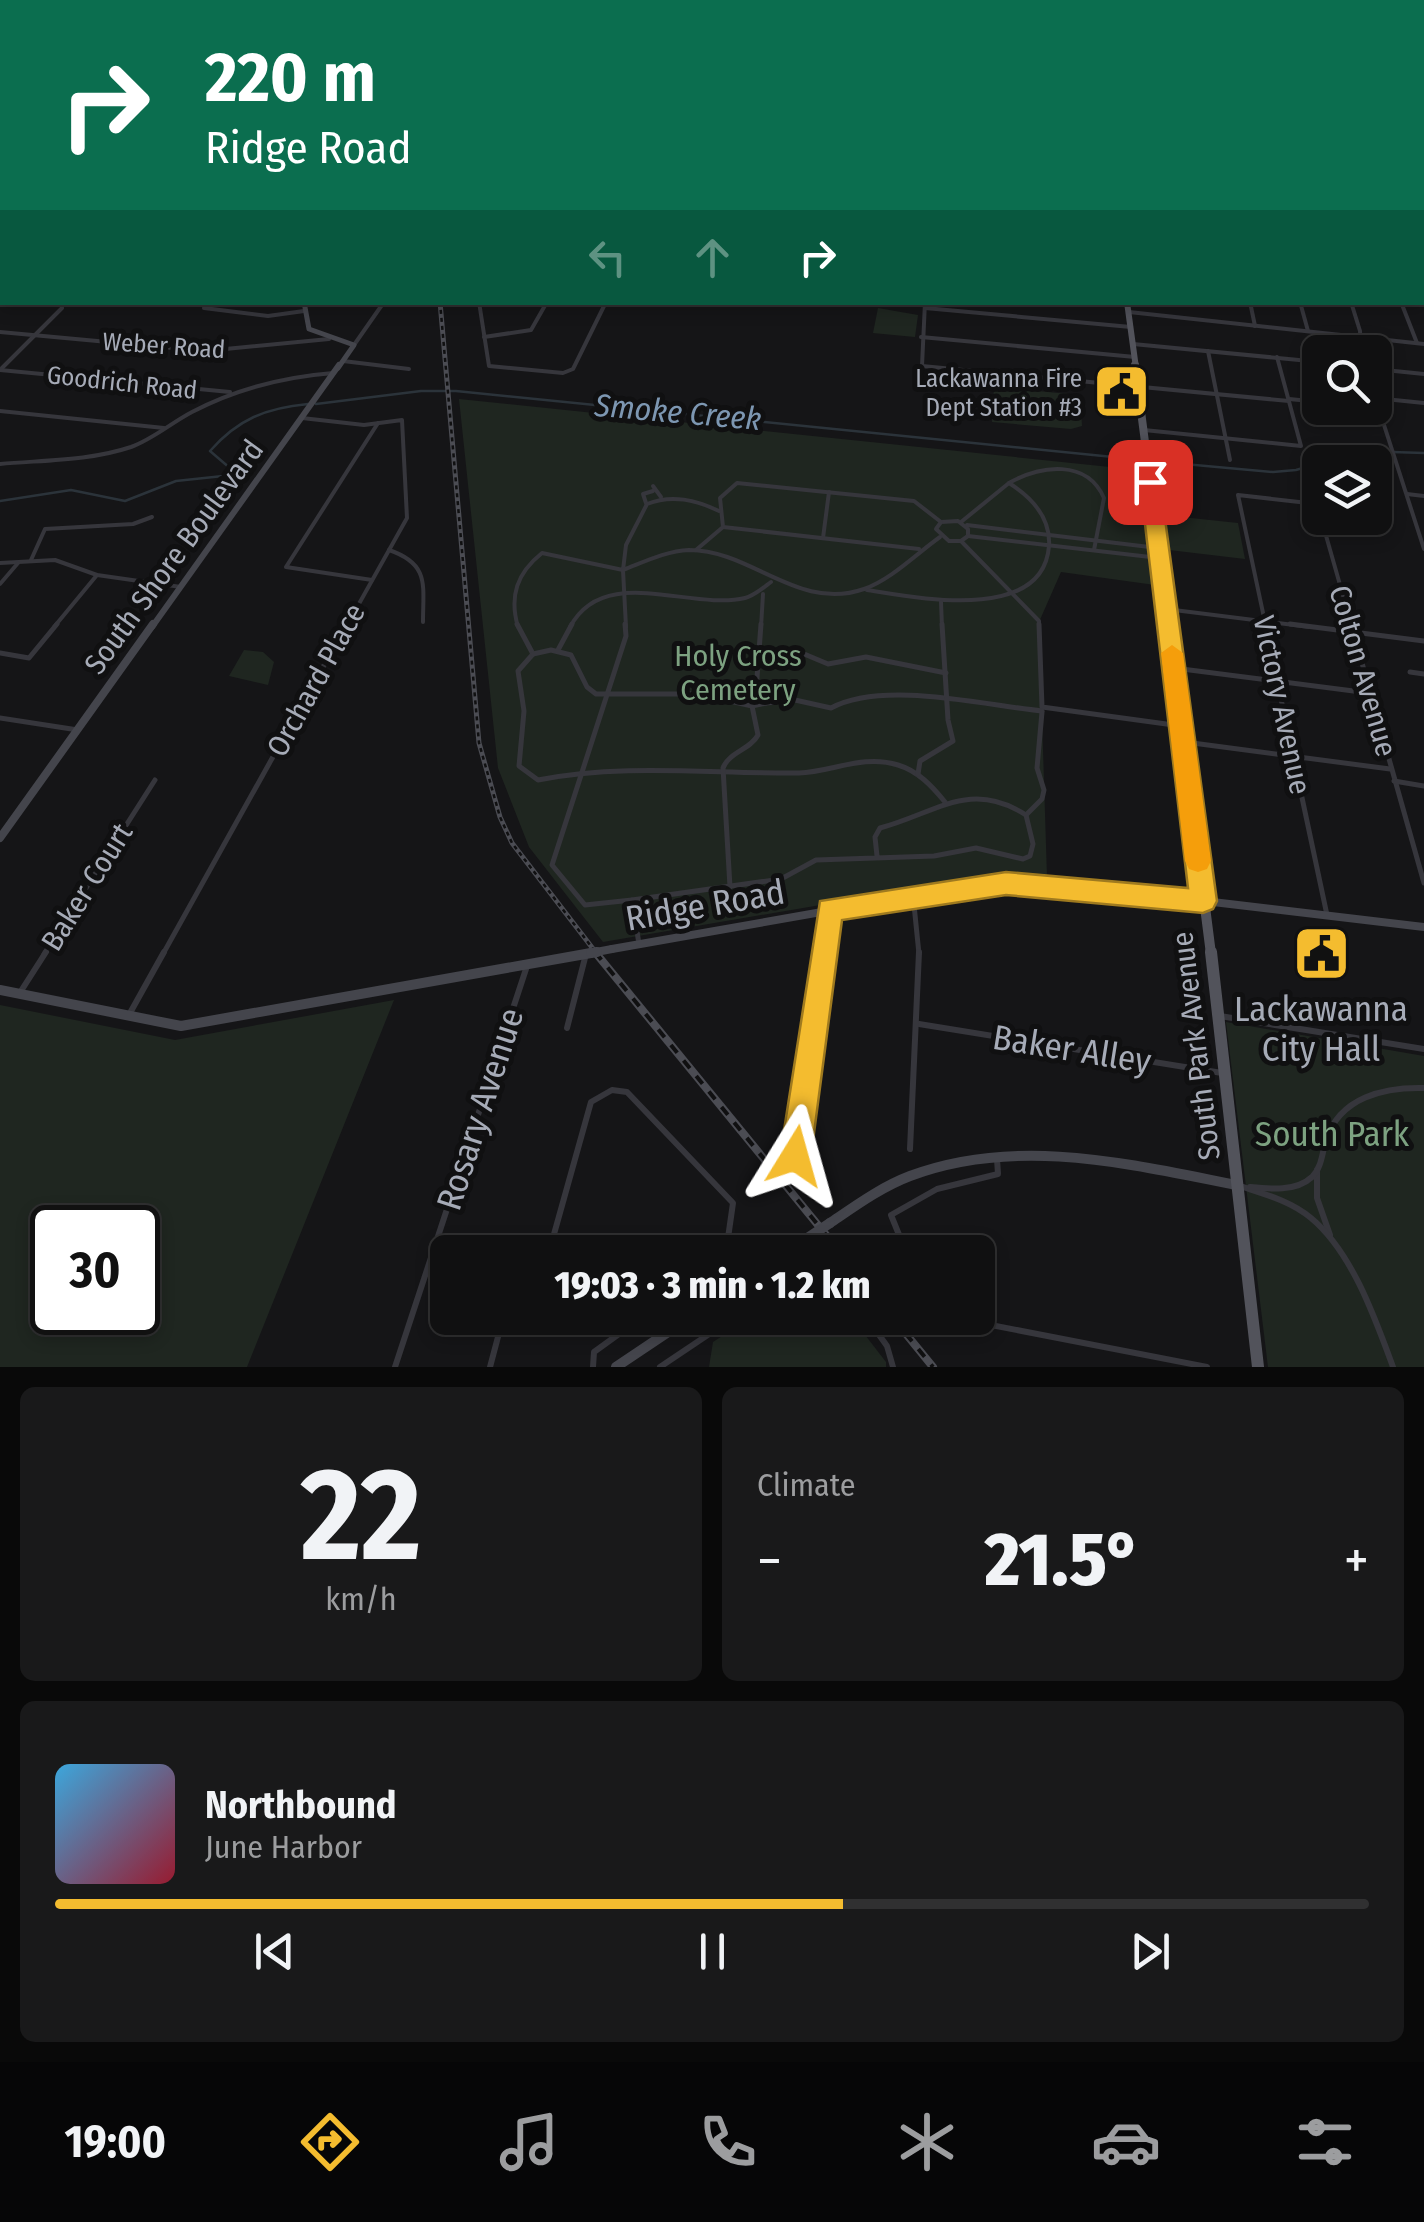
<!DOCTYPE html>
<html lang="en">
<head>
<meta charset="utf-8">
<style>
  :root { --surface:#101011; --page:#19191a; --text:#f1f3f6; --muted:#9c9d9f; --line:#303031; --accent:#f4bc2f }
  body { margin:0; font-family:"Fira Sans Condensed",sans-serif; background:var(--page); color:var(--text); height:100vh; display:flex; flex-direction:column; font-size:38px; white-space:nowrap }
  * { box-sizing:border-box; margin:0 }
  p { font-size:32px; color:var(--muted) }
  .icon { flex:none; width:55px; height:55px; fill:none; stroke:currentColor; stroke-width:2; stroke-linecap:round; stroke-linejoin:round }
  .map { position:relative; height:1367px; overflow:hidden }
  .panel { display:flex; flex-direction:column; gap:20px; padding:20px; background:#090909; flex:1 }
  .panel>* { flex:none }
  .guide { position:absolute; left:0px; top:0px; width:1425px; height:305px; box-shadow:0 5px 15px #0003,0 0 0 2px var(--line); background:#0b6e4f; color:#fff; overflow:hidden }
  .controls { position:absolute; left:1302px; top:335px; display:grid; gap:20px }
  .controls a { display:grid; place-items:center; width:90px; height:90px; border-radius:15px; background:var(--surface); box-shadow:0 5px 15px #0003,0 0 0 2px var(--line); font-size:50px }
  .speed { position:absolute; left:30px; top:1205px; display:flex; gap:20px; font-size:50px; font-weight:700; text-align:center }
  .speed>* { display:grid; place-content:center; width:130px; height:130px; border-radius:50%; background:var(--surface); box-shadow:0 5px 15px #0003,0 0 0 2px var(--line); line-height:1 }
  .speed .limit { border:5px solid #111; border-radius:15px; background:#fff; color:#111 }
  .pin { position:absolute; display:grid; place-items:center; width:85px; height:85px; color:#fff; margin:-42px; border-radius:20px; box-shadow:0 5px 15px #0006 }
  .me { position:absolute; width:110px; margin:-55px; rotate:8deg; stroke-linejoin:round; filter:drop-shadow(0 0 8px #0008) }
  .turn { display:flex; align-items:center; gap:35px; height:210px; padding:0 40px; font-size:45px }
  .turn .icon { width:130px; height:130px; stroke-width:2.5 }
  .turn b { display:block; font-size:70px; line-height:85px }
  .lanes { display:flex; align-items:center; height:95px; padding:0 40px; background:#0003; justify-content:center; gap:50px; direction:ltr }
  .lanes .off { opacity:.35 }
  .big { font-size:75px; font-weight:800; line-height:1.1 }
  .panel .card { flex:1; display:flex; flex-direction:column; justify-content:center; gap:15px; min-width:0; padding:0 35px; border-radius:15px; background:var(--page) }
  .panel .dial { align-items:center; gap:0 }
  .dial b { font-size:130px; line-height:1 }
  .song { display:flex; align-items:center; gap:30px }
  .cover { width:120px; height:120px; border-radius:15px; background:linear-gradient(135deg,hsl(200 70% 55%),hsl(350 70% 35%)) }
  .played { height:10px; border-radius:5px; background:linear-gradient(90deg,var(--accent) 60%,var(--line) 60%) }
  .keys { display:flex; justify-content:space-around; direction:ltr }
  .heat { display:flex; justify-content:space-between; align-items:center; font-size:55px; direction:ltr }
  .panel .tiles { flex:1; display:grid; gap:20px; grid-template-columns:1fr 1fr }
  .card:last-child { grid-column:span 2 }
  .trip { position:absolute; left:430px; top:1235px; width:565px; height:100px; border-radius:15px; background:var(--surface); box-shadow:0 5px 15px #0003,0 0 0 2px var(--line); font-weight:800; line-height:100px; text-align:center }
  .tab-bar { display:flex; height:160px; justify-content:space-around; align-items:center; background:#060607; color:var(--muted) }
  .tab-bar .icon { width:70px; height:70px }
  .tab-bar .on { color:var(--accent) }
  .tab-bar b { font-size:45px; color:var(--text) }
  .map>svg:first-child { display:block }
  .green { fill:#1f2620; fill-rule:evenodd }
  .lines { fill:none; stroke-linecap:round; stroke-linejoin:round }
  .stream { stroke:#2b333a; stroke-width:2.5 }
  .street-far3 { stroke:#36363c; stroke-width:2.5 }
  .street-far2 { stroke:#36363c; stroke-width:4 }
  .street-far1 { stroke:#36363c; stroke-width:5 }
  .street { stroke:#36363c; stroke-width:6 }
  .secondary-far3 { stroke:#44454c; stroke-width:5 }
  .secondary-far2 { stroke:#44454c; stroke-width:6 }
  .secondary-far1 { stroke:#44454c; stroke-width:8 }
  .secondary { stroke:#44454c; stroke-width:10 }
  .primary-far3 { stroke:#52535b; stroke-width:6 }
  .primary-far2 { stroke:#52535b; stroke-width:8 }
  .primary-far1 { stroke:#52535b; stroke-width:10 }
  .primary { stroke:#52535b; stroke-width:12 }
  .highway { stroke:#62646d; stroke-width:5 }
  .rail-far1-casing { stroke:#4b4c53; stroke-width:5 }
  .rail-casing { stroke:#4b4c53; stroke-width:8 }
  .rail-far1 { stroke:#101011; stroke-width:2.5; stroke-dasharray:4; stroke-linecap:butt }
  .rail { stroke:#101011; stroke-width:4; stroke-dasharray:10; stroke-linecap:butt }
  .secondary-bridge-far1 { stroke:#44454c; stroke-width:8 }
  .secondary-bridge { stroke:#44454c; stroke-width:10 }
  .route { fill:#f4bc2f; stroke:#9f7a1f; stroke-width:2.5 }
  .slow { fill:#f59e0b }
  .labels { text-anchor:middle; stroke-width:10; stroke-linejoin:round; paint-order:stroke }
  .far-street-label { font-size:25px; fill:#a6abb7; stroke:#101011 }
  .far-poi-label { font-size:25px; fill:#a6abb7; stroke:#101011; text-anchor:end }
  .street-label { font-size:30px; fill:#a6abb7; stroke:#101011 }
  .park-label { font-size:30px; fill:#7da281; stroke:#101011 }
  .water-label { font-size:32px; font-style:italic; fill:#7d97b2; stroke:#101011 }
  .near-street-label { font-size:35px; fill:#a6abb7; stroke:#101011 }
  .near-poi-label { font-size:35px; fill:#a6abb7; stroke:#101011 }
  .near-park-label { font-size:35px; fill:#7da281; stroke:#101011 }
</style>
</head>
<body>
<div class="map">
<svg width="1424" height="1367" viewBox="0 0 1424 1367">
  <rect width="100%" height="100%" fill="#151517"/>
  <!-- green -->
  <g class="green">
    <path d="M878 308 918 315 915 337 873 333Z"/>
    <path d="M994 387 1080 395 1082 426 1071 429 992 422Z"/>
    <path d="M459 399 1139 470 1155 585 1061 572 1039 622 1047 877 1002 874 603 942 529 847 498 768Z"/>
    <path d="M1163 515 1238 523 1245 559 1169 550Z"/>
    <path d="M244 650 263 652 274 662 268 685 229 676Z"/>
    <path d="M394 1000 247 1367H0V1005L175 1040ZM52 1228H138V1312H52Z"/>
    <path d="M1226 1022 1424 1056V1367H1268Z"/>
    <path d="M750 1318H852L886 1362V1367H709L713 1342Z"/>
  </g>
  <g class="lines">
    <!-- stream -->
    <g class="stream">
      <path d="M316 404 421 391H456L1143 460"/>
      <path d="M1151 461 1273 472 1296 470 1360 451 1424 453"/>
      <path d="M0 501 71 490 125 501 176 481 223 476 231 469 210 451C238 419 266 408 308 404"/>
    </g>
    <!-- street-far3 -->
    <g class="street-far3">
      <path d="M76 0 108 2"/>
      <path d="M233 0 265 2"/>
      <path d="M1002 0 1038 2"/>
    </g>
    <!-- street-far2 -->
    <g class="street-far2">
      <path d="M479 302 489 366 563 373 573 369 606 302"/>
      <path d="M925 302 922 366 1289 401"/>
      <path d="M1250 302 1255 326"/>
      <path d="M1300 302 1308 331"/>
      <path d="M1351 302 1360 331 1361 352"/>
      <path d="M1401 302 1417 343"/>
      <path d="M204 308 268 316 304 311"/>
      <path d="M925 308 1131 327"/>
      <path d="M1129 312 1424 344"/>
      <path d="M0 332 205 351 329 339"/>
      <path d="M484 337 531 330 547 302"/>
      <path d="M921 337 1135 357"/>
      <path d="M1133 344 1320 362"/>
      <path d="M354 345 384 302"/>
      <path d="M1208 351 1230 460"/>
      <path d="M343 361 409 369"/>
      <path d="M2 368 62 308"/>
      <path d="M1375 369 1424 374"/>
      <path d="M0 370 230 392"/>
      <path d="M1375 397 1424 549"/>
      <path d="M1375 398 1424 403"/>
      <path d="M1289 399 1320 402"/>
      <path d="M0 411 164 428"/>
      <path d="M302 418 364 425 402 420 407 518 346 627"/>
      <path d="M1144 430 1301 446 1277 357"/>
      <path d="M0 464C44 460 89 461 131 447 153 439 171 423 192 412 236 389 283 377 333 373"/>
      <path d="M1310 478 1320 516"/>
      <path d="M1009 483C1041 465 1087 459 1104 498L1094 550"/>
      <path d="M653 486 661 497"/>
      <path d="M1407 494 1424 496"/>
      <path d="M646 503 643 494 653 491"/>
      <path d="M1321 518 1352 627"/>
      <path d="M958 521 968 529V536L961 541H949L936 529 941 522Z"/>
      <path d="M967 525 1158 548"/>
      <path d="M968 536 1159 558"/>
      <path d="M823 538 829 492"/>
      <path d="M961 541 1039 621V627"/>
      <path d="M919 549 723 527 720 498 737 483 914 501 941 522"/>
      <path d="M389 550C430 564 423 585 423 622"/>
      <path d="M696 550 723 527"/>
      <path d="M31 560 45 529 133 524 152 517"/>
      <path d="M0 563 55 560 97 575 181 587"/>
      <path d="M372 580 286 567 378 423"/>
      <path d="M0 584 18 563"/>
      <path d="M867 590C918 598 1043 623 1049 546 1051 517 1031 497 1009 483L961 522"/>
      <path d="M941 602 942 627"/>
      <path d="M1166 609 1310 627"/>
      <path d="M54 627 97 575"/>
      <path d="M518 627C509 596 517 573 542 553L623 570 626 545 647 504C672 494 696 500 719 511"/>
      <path d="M570 627C604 563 690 611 745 598 754 596 763 588 771 582"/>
      <path d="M626 627 623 570C644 562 666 551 689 550 752 550 798 612 864 589 892 579 916 554 940 537"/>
      <path d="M761 627 763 594"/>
      <path d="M1266 627 1238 495 1317 504"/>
    </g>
    <!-- street-far1 -->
    <g class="street-far1">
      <path d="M517 624 533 654 518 671 524 711 519 766 538 780C623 763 712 774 799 773 832 772 863 754 898 765 918 771 932 786 945 802"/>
      <path d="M625 624 626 636 552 865 585 905 632 900 639 944"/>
      <path d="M1039 624 1042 707 1181 726"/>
      <path d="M1265 624 1327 915"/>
      <path d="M1290 624 1424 641"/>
      <path d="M1351 624 1424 883"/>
      <path d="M558 650 572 624"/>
      <path d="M760 651H797L828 664 866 657 946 673"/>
      <path d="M0 653 29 658 57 624"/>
      <path d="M533 654 551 650 571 655 587 687 596 694H699L752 706 766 703 756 691 737 701"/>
      <path d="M1174 668 1369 693"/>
      <path d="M1410 672 1424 674"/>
      <path d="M756 691 761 624"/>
      <path d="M766 703 795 700 831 708C883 680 984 705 1042 711"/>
      <path d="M0 718 78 730"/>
      <path d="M1185 742 1390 769"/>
      <path d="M918 774 920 761 953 741 948 720 942 624"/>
      <path d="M1394 781 1424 786"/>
      <path d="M1026 815 1042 799 1044 790 1037 768 1042 712"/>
      <path d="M730 887 723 768C729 752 750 750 758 735L752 706"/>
      <path d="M913 895 919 954"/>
      <path d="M632 900 781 879 816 860 934 856 976 848 1023 859 1030 856 1033 844 1026 815C970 779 936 813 880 828L875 837 877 856"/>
      <path d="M44 954 155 780"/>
      <path d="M163 954 347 624"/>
      <path d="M824 954 830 910"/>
    </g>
    <!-- street -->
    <g class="street">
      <path d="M21 991 46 952"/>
      <path d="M130 1013 164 952"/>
      <path d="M1220 1016 1424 1049"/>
      <path d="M919 1024 1222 1073"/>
      <path d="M567 1028 586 954"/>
      <path d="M910 1149 919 952"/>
      <path d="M1317 1170V1198L1330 1235"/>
      <path d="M1240 1186C1264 1194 1291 1201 1311 1218 1352 1252 1375 1318 1393 1367"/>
      <path d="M1250 1187C1269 1189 1296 1192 1312 1177 1322 1167 1322 1153 1326 1140 1340 1097 1384 1087 1424 1088"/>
      <path d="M820 1188 805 1177 795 1156 824 952"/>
      <path d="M549 1252 591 1102 612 1090 627 1092 733 1203 726 1252"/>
      <path d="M906 1252 891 1215 937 1189 998 1174 997 1159"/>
      <path d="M867 1318 887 1346 893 1367"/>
      <path d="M955 1318 1207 1367"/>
      <path d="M395 1367 527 966"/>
      <path d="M490 1367 503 1318"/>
      <path d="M593 1367 594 1352 641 1318"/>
      <path d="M660 1367 733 1318"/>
    </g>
    <!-- secondary-far3 -->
    <path class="secondary-far3" d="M304 302 309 329 354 345 338 368"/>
    <!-- secondary-far2 -->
    <path class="secondary-far2" d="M152 627 339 365"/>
    <!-- secondary-far1 -->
    <g class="secondary-far1">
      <path d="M0 838 153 624"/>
      <path d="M612 949 975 885 1006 883 1145 894 1424 927"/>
      <path d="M584 954 591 953"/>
    </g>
    <!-- secondary -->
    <g class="secondary">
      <path d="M0 990 181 1026 591 953"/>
      <path d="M830 1223C855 1206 881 1187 910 1176 1017 1136 1129 1164 1237 1185"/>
      <path d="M787 1252 806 1239"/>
      <path d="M616 1367 689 1318"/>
    </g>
    <!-- primary-far3 -->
    <path class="primary-far3" d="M1127 302 1136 368"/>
    <!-- primary-far2 -->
    <path class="primary-far2" d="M1135 365 1169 627"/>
    <!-- primary-far1 -->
    <path class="primary-far1" d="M1169 624 1211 954"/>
    <!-- primary -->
    <path class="primary" d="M1211 952 1258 1367"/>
    <!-- highway -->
    <g class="highway">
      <path d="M538 2 553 0"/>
      <path d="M561 2 575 0"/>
    </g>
    <defs>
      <path id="rail-far1" d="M440 302 479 743 500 817 512 843 597 954"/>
      <g id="rail">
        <path d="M595 952 840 1252"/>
        <path d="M893 1318 933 1367"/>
      </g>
    </defs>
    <!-- rail-far1 casing -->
    <use href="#rail-far1" class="rail-far1-casing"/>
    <!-- rail casing -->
    <use href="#rail" class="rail-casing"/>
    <!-- rail-far1 -->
    <use href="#rail-far1" class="rail-far1"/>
    <!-- rail -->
    <use href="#rail" class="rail"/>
    <!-- secondary-bridge-far1 -->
    <path class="secondary-bridge-far1" d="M591 953 612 949"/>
    <!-- secondary-bridge -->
    <g class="secondary-bridge">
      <path d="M591 953 597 952"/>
      <path d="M806 1239 830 1223"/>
    </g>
  </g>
  <!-- route -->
  <path class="route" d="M1150 476 1160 482 1217 901 1213 909 1203 913 1006 895 842 920 811 1156 806 1167 795 1172 784 1167 780 1156 820 901 1006 872 1188 888 1140 482Z"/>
  <!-- slow -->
  <path class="slow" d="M1172 645 1183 653 1211 861 1207 869 1198 872 1189 869 1185 861 1161 653Z"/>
  <!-- icons -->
  <defs>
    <symbol id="civic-square" viewBox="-11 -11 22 22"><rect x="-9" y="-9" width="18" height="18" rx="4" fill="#f4bc2f" stroke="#101011"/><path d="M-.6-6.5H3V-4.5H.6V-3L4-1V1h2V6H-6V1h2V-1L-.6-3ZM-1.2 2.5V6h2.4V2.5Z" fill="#111"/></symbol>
  </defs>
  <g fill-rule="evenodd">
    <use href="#civic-square" x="1090" y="360" width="63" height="63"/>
    <use href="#civic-square" x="1290" y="922" width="63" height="63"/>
  </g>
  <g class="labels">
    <!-- far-street labels -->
    <g class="far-street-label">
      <text transform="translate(164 345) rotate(4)" y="9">Weber Road</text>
      <text transform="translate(122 382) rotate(6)" y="9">Goodrich Road</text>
    </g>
    <!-- far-poi labels -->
    <g class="far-poi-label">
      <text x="1082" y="387">Lackawanna Fire<tspan x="1082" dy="29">Dept Station #3</tspan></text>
    </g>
    <!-- street labels -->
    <g class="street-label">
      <text transform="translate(174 557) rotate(-54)" y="10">South Shore Boulevard</text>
      <text transform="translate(1363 671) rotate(74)" y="10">Colton Avenue</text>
      <text transform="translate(316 680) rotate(-61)" y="10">Orchard Place</text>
      <text transform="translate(1282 705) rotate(78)" y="10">Victory Avenue</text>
      <text transform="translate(87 887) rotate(-58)" y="10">Baker Court</text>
      <text transform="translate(1196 1046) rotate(-97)" y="10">South Park Avenue</text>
    </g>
    <!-- park labels -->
    <g class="park-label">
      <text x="738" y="666">Holy Cross<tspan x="738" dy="34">Cemetery</tspan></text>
    </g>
    <!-- water labels -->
    <g class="water-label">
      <text transform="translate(678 412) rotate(5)" y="11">Smoke Creek</text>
    </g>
    <!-- near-street labels -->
    <g class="near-street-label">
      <text transform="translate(705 905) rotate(-10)" y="12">Ridge Road</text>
      <text transform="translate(1072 1049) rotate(9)" y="12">Baker Alley</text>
      <text transform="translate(480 1109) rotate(-72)" y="12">Rosary Avenue</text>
    </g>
    <!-- near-poi labels -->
    <g class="near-poi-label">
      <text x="1321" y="1021">Lackawanna<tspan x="1321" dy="40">City Hall</tspan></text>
    </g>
    <!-- near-park labels -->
    <g class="near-park-label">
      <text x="1332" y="1146">South Park</text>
    </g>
  </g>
</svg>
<div class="controls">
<a><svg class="icon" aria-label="search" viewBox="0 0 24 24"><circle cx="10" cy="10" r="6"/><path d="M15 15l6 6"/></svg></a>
<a><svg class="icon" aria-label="layers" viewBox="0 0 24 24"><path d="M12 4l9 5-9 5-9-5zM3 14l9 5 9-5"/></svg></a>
</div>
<div class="speed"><div class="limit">30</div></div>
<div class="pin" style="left:1150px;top:482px;background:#d93025"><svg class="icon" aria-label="arrive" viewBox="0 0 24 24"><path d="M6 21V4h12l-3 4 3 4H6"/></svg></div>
<svg class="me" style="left:795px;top:1156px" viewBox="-20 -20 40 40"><path d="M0-17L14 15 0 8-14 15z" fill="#f4bc2f" stroke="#fff" stroke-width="4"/></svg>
<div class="trip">19:03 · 3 min · 1.2 km</div>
<div class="guide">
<div class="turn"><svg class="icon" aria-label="right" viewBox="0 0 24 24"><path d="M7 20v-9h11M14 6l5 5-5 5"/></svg><div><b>220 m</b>Ridge Road</div></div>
<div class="lanes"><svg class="icon off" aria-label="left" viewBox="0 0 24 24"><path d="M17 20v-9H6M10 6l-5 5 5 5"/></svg><svg class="icon off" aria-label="ahead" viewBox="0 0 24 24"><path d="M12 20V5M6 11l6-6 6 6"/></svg><svg class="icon" aria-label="right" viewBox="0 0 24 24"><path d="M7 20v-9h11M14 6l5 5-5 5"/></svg></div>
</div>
</div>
<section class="panel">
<div class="tiles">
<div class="card dial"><b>22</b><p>km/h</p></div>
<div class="card"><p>Climate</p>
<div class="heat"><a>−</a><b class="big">21.5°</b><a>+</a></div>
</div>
<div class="card">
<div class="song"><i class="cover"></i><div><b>Northbound</b><p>June Harbor</p></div></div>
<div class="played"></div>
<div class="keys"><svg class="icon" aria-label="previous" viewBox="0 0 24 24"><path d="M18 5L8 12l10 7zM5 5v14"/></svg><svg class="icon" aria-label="pause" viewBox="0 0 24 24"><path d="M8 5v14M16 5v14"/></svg><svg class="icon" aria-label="next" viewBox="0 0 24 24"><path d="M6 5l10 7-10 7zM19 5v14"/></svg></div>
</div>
</div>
</section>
<nav class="tab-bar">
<b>19:00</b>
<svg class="icon on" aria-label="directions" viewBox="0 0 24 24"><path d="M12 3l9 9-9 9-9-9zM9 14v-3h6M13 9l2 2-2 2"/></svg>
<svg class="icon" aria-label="music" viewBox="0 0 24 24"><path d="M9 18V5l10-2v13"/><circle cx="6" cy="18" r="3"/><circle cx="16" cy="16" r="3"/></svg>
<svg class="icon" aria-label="phone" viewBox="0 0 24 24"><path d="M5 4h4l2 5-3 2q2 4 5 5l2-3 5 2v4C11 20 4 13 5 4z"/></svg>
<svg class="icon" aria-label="climate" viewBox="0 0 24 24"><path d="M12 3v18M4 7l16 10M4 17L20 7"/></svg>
<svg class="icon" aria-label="car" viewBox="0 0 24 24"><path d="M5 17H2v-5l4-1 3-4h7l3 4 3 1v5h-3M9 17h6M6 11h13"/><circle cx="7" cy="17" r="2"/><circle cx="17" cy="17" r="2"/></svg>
<svg class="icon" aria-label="filters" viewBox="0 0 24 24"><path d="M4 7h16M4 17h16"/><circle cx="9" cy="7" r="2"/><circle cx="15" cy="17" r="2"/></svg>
</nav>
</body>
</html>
